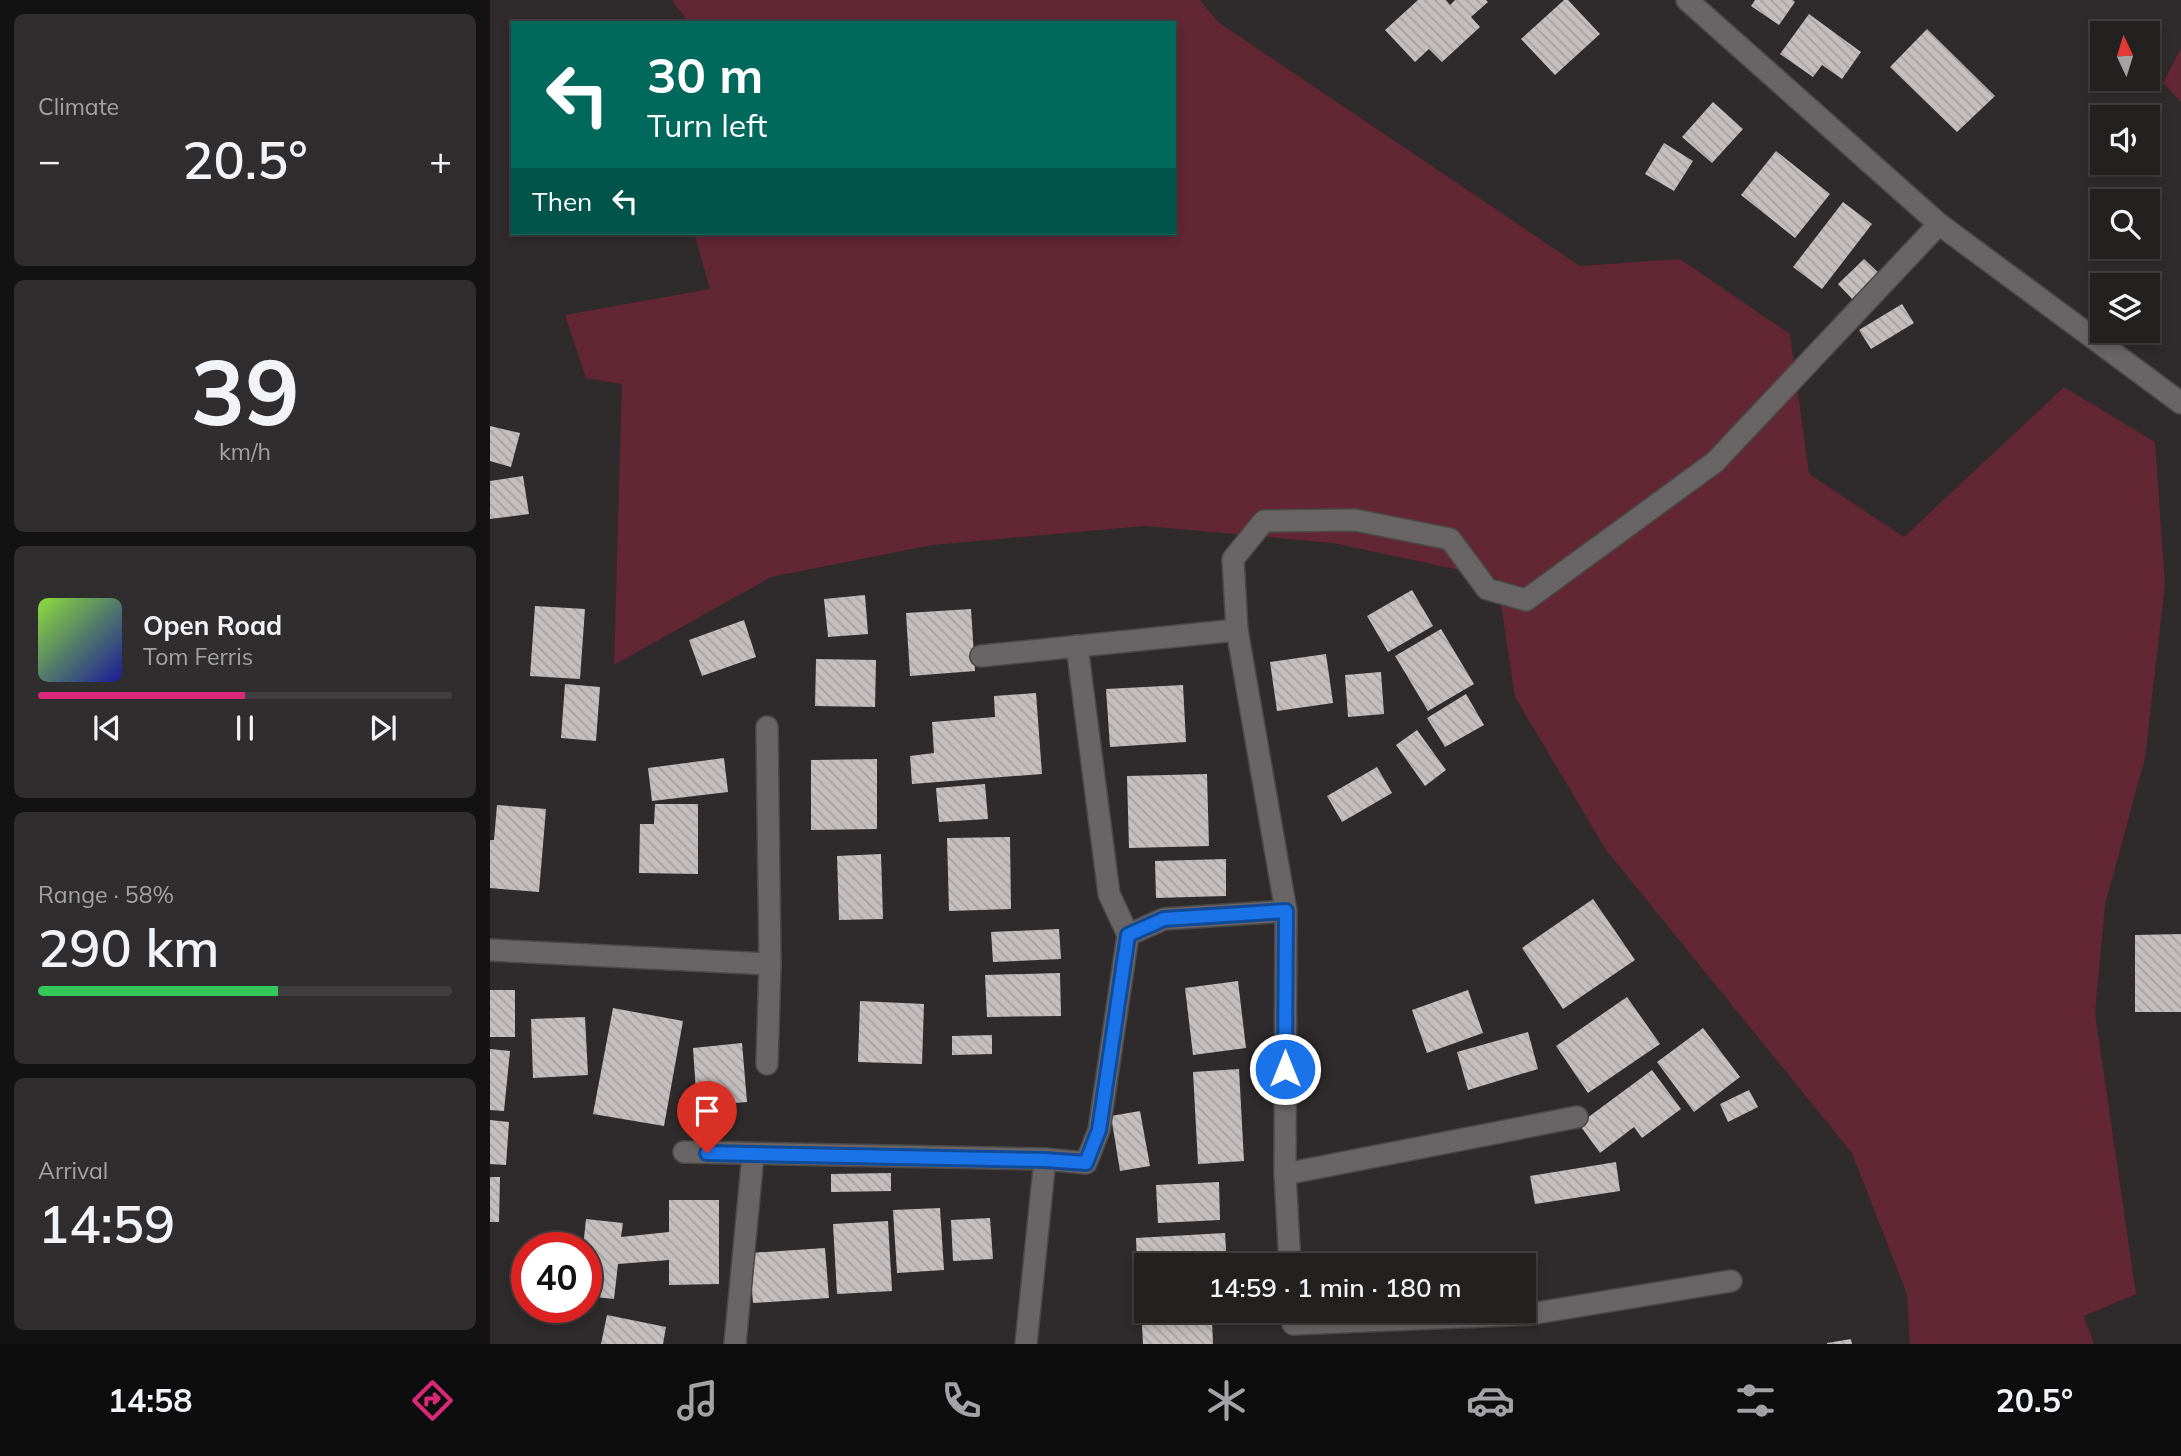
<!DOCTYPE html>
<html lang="en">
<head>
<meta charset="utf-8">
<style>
  :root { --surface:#232020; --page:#2f2d2d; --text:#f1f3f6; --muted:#a3a3a5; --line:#403e3e; --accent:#db2777 }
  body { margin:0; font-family:Mulish,sans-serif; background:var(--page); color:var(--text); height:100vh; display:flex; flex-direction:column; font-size:26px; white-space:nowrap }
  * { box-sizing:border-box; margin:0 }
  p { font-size:23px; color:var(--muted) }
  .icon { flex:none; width:38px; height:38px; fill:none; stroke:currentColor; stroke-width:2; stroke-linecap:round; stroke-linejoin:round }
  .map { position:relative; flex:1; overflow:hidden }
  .sheet { display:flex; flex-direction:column; gap:14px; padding:14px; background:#131212; width:490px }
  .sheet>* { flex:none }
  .banner { position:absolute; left:21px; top:21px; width:665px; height:214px; border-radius:0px; box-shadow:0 4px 10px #0003,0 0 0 2px var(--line); background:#00695c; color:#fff; overflow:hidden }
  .needle { width:46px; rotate:356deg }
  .tools { position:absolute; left:1600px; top:21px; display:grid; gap:14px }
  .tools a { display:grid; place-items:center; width:70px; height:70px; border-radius:0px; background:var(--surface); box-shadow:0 4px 10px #0003,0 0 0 2px var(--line); font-size:35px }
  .speed { position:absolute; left:21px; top:1232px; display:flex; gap:14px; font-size:35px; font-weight:700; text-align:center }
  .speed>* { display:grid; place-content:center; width:91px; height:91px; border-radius:50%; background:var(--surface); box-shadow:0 4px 10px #0003,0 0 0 2px var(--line); line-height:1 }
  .speed .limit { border:10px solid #d22; background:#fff; color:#111 }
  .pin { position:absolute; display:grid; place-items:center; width:60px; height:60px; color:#fff; margin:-72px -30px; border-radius:50% 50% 50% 0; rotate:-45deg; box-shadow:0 0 7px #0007 }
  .pin .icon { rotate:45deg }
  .me { position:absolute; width:77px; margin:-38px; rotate:0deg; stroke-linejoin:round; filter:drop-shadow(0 0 5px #0008) }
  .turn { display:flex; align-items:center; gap:24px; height:147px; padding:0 21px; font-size:32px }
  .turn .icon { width:91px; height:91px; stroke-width:2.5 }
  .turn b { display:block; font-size:49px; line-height:60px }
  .then { display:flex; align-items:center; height:66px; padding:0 21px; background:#0003; gap:14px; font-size:26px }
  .big { font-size:52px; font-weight:600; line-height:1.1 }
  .sheet .card { flex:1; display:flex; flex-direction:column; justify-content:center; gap:10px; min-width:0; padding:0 24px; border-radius:10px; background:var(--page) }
  .sheet .dial { align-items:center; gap:0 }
  .dial b { font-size:91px; line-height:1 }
  .song { display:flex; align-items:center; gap:21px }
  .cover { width:84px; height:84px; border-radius:10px; background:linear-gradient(135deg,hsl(90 70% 55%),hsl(240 70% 35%)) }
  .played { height:7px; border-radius:4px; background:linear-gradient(90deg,var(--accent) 50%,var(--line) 50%) }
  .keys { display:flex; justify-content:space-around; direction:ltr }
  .heat { display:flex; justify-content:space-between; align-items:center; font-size:38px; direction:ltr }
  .charge { height:10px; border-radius:5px; background:linear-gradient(90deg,#34c759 58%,var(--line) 0) }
  .trip { position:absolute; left:644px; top:1253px; width:402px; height:70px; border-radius:0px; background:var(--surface); box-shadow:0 4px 10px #0003,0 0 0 2px var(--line); font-weight:600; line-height:70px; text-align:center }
  .tab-bar { display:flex; height:112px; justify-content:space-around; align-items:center; background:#0e0d0d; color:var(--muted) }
  .tab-bar .icon { width:49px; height:49px }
  .tab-bar .selected { color:var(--accent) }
  .tab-bar b { font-size:32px; color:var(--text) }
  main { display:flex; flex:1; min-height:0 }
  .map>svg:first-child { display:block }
  .green { fill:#622634 }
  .building { fill:url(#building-back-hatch) }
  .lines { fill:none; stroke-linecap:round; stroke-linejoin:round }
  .minor-casing { stroke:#4b4848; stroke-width:24 }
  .minor { stroke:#696465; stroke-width:21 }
  .route-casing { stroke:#114b97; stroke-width:18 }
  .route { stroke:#1a73e8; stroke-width:12 }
</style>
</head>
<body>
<main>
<section class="sheet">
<div class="card"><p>Climate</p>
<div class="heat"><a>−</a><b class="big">20.5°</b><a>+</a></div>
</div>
<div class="card dial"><b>39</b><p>km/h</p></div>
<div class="card">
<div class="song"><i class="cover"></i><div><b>Open Road</b><p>Tom Ferris</p></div></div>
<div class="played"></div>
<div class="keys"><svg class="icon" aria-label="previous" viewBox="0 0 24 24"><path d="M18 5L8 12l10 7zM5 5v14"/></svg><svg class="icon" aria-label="pause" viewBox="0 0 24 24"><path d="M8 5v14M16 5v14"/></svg><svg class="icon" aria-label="next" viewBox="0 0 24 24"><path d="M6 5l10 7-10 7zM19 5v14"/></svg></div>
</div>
<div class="card"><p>Range · 58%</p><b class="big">290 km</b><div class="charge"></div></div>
<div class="card"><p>Arrival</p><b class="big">14:59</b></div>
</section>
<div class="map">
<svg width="1691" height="1344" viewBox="0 0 1691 1344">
  <defs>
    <pattern id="building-back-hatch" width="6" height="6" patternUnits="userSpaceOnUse" patternTransform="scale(1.75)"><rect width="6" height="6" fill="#c4bebf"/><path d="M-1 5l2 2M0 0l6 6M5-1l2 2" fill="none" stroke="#a5a0a1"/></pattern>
  </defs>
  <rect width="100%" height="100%" fill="#2f2a2b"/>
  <!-- green -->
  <g class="green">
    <path d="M182 0H710L728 22 1090 266 1190 259 1300 334 1319 474 1414 537 1574 387 1665 442 1675 585 1655 758 1615 905 1605 1013 1646 1294 1594 1316 1604 1344H1420L1417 1294 1362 1153 1116 850 1025 697 1007 578 843 543 655 526 442 545 281 577 124 665 132 384 96 378 75 315 220 289 204 233H684V23H199Z"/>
    <path d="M1691 48V102L1673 83Z"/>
  </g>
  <!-- building -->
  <g class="building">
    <path d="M928 0H956L960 5 965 0H996L998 2 981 17 990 27 952 62 939 49 925 62 895 30Z"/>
    <path d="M1074 0H1078L1110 34 1065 75 1031 39Z"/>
    <path d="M1265 0H1303L1305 2 1289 25 1261 6Z"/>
    <path d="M1319 14 1371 52 1352 79 1332 65 1323 77 1290 54Z"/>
    <path d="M1437 29 1505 96 1467 132 1400 67Z"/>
    <path d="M1223 102 1253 129 1222 163 1192 137Z"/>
    <path d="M1174 143 1203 161 1184 191 1155 174Z"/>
    <path d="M1286 151 1340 194 1305 238 1251 195Z"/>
    <path d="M1353 202 1382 224 1332 289 1303 267Z"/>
    <path d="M1374 259 1391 275 1364 301 1348 284Z"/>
    <path d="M1412 304 1424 323 1381 349 1369 330Z"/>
    <path d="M0 426 30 433 21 467 0 461Z"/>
    <path d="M33 476 39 514 0 519V481Z"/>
    <path d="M922 590 943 626 898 652 877 616Z"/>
    <path d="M375 595 378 634 338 637 334 599Z"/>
    <path d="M45 606 95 609 90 679 40 676Z"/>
    <path d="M481 609 485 671 420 676 416 613Z"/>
    <path d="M254 620 266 657 212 676 199 640Z"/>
    <path d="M951 629 984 684 938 711 905 656Z"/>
    <path d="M836 654 843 703 787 711 780 662Z"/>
    <path d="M326 659 386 660 385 707 325 706Z"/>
    <path d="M891 672 894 714 858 717 855 675Z"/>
    <path d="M75 684 110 687 106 741 71 738Z"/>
    <path d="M693 685 696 742 620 747 616 689Z"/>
    <path d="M546 693 552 774 422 784 420 756 444 753 442 722 505 717 504 696Z"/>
    <path d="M976 694 994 725 955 747 937 718Z"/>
    <path d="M927 730 956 770 935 786 906 745Z"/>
    <path d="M234 758 238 792 162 801 158 768Z"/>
    <path d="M387 759V829L321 830V760Z"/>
    <path d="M887 767 902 793 852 822 837 796Z"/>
    <path d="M717 774 719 846 639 848 637 776Z"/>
    <path d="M495 784 498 819 449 822 446 788Z"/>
    <path d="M165 804H208V874L149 873 150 824H164Z"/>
    <path d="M7 805 56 809 49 892 0 888V840H4Z"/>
    <path d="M520 837 521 909 459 911 457 838Z"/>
    <path d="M391 854 393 919 349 920 347 856Z"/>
    <path d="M736 859V896L666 898 665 861Z"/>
    <path d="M1103 899 1145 960 1073 1009 1032 948Z"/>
    <path d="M569 929 571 959 503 962 501 932Z"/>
    <path d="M1691 934V1012H1645V935Z"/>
    <path d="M570 973 571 1016 497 1017 495 975Z"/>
    <path d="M748 981 756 1048 703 1055 695 988Z"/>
    <rect x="0" y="990" width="25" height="47"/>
    <path d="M978 990 993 1033 937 1053 922 1010Z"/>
    <path d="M1137 997 1170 1044 1098 1093 1066 1046Z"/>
    <path d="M370 1001 434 1004 432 1064 368 1062Z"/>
    <path d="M123 1008 193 1021 174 1126 103 1114Z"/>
    <path d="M95 1017 98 1075 43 1078 41 1019Z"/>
    <path d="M1213 1028 1250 1077 1204 1112 1167 1062Z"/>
    <path d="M1038 1032 1048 1069 978 1090 967 1052Z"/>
    <path d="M502 1035V1054L462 1055V1036Z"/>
    <path d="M252 1043 257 1102 207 1106 203 1048Z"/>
    <path d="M0 1049 20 1051 14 1111 0 1110Z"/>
    <path d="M749 1069 754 1161 708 1164 703 1072Z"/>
    <path d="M1162 1070 1191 1109 1152 1138 1144 1127 1110 1153 1089 1124Z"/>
    <path d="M1259 1090 1268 1107 1238 1122 1230 1104Z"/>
    <path d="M650 1111 660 1166 630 1171 621 1116Z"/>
    <path d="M0 1120 19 1122 16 1165 0 1164Z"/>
    <path d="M1126 1162 1130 1191 1045 1204 1040 1176Z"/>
    <path d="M401 1173V1191L341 1192V1174Z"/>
    <path d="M0 1177H10L9 1222H0Z"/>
    <path d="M729 1182 730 1220 668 1223 666 1185Z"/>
    <path d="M179 1200H229V1284L179 1285V1260L128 1264 124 1299 96 1296V1248H93L96 1219 133 1223 131 1237 179 1232Z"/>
    <path d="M450 1208 454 1270 407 1273 403 1210Z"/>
    <path d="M500 1218 503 1259 463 1261 461 1220Z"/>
    <path d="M398 1221 402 1291 347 1294 343 1224Z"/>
    <path d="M735 1233 737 1265H656V1312H649L646 1238Z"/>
    <path d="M335 1248 339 1298 263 1303 259 1253Z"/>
    <path d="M117 1315 176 1327 173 1344H111Z"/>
    <path d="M722 1321 723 1344H653L652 1325Z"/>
    <path d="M1361 1339 1362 1344H1337V1343Z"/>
  </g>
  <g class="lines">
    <defs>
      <g id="minor">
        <path d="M1197 0 1449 224 1691 403"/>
        <path d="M587 646 619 894 638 935"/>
        <path d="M491 656 747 630"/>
        <path d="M0 950 280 964"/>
        <path d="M277 1064 280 964 277 727"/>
        <path d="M194 1152 555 1159 596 1163 609 1130 638 935 674 919 796 911"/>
        <path d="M795 1174 1087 1117"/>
        <path d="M800 1265 795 1174 796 911 747 630 743 559 774 521 865 520 960 539 997 589 1036 600 1225 462 1449 224"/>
        <path d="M803 1324 1040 1314 1241 1281"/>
        <path d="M245 1344 263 1155"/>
        <path d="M536 1344 555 1159"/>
      </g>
    </defs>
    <!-- minor casing -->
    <use href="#minor" class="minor-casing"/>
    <!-- minor -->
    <use href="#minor" class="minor"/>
  </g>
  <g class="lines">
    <defs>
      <path id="route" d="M217 1153 555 1160 596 1163 609 1130 638 935 674 919 796 911 795 1069"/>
    </defs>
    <!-- route casing -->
    <use href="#route" class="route-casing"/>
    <!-- route -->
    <use href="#route" class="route"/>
  </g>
</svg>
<div class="tools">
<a><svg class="needle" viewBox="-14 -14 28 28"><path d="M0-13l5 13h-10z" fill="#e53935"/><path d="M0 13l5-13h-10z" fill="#a3a3a5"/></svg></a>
<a><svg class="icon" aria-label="sound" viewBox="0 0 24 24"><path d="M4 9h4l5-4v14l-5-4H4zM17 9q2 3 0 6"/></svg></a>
<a><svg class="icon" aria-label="search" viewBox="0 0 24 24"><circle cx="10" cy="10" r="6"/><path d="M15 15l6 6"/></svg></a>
<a><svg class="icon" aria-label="layers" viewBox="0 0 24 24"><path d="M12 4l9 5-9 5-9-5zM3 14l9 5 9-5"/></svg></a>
</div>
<div class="speed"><div class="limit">40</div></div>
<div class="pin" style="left:217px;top:1153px;background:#d93025"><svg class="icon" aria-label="arrive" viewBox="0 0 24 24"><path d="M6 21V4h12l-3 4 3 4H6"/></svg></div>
<svg class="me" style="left:795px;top:1069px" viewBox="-20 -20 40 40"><circle r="17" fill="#1a73e8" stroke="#fff" stroke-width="3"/><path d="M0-11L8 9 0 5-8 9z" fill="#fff"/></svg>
<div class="trip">14:59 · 1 min · 180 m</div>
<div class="banner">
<div class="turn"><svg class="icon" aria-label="left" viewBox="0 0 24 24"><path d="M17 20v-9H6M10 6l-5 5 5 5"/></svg><div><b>30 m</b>Turn left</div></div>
<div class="then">Then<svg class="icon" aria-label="left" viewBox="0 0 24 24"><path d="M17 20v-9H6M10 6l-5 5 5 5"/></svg></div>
</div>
</div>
</main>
<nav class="tab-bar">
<b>14:58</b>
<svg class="icon selected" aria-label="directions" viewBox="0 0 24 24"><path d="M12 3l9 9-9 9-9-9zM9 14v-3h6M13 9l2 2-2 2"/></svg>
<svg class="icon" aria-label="music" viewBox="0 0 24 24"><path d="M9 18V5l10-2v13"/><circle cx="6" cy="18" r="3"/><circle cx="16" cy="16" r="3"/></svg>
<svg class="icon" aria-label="phone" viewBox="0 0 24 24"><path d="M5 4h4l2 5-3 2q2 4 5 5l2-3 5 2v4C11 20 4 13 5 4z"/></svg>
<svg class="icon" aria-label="climate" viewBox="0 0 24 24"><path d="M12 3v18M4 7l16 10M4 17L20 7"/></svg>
<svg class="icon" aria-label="car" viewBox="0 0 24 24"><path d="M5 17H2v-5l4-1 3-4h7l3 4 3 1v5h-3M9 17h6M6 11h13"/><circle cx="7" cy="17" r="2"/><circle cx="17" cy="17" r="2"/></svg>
<svg class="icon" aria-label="filters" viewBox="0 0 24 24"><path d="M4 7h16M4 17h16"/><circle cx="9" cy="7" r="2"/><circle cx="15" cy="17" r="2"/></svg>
<b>20.5°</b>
</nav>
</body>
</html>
